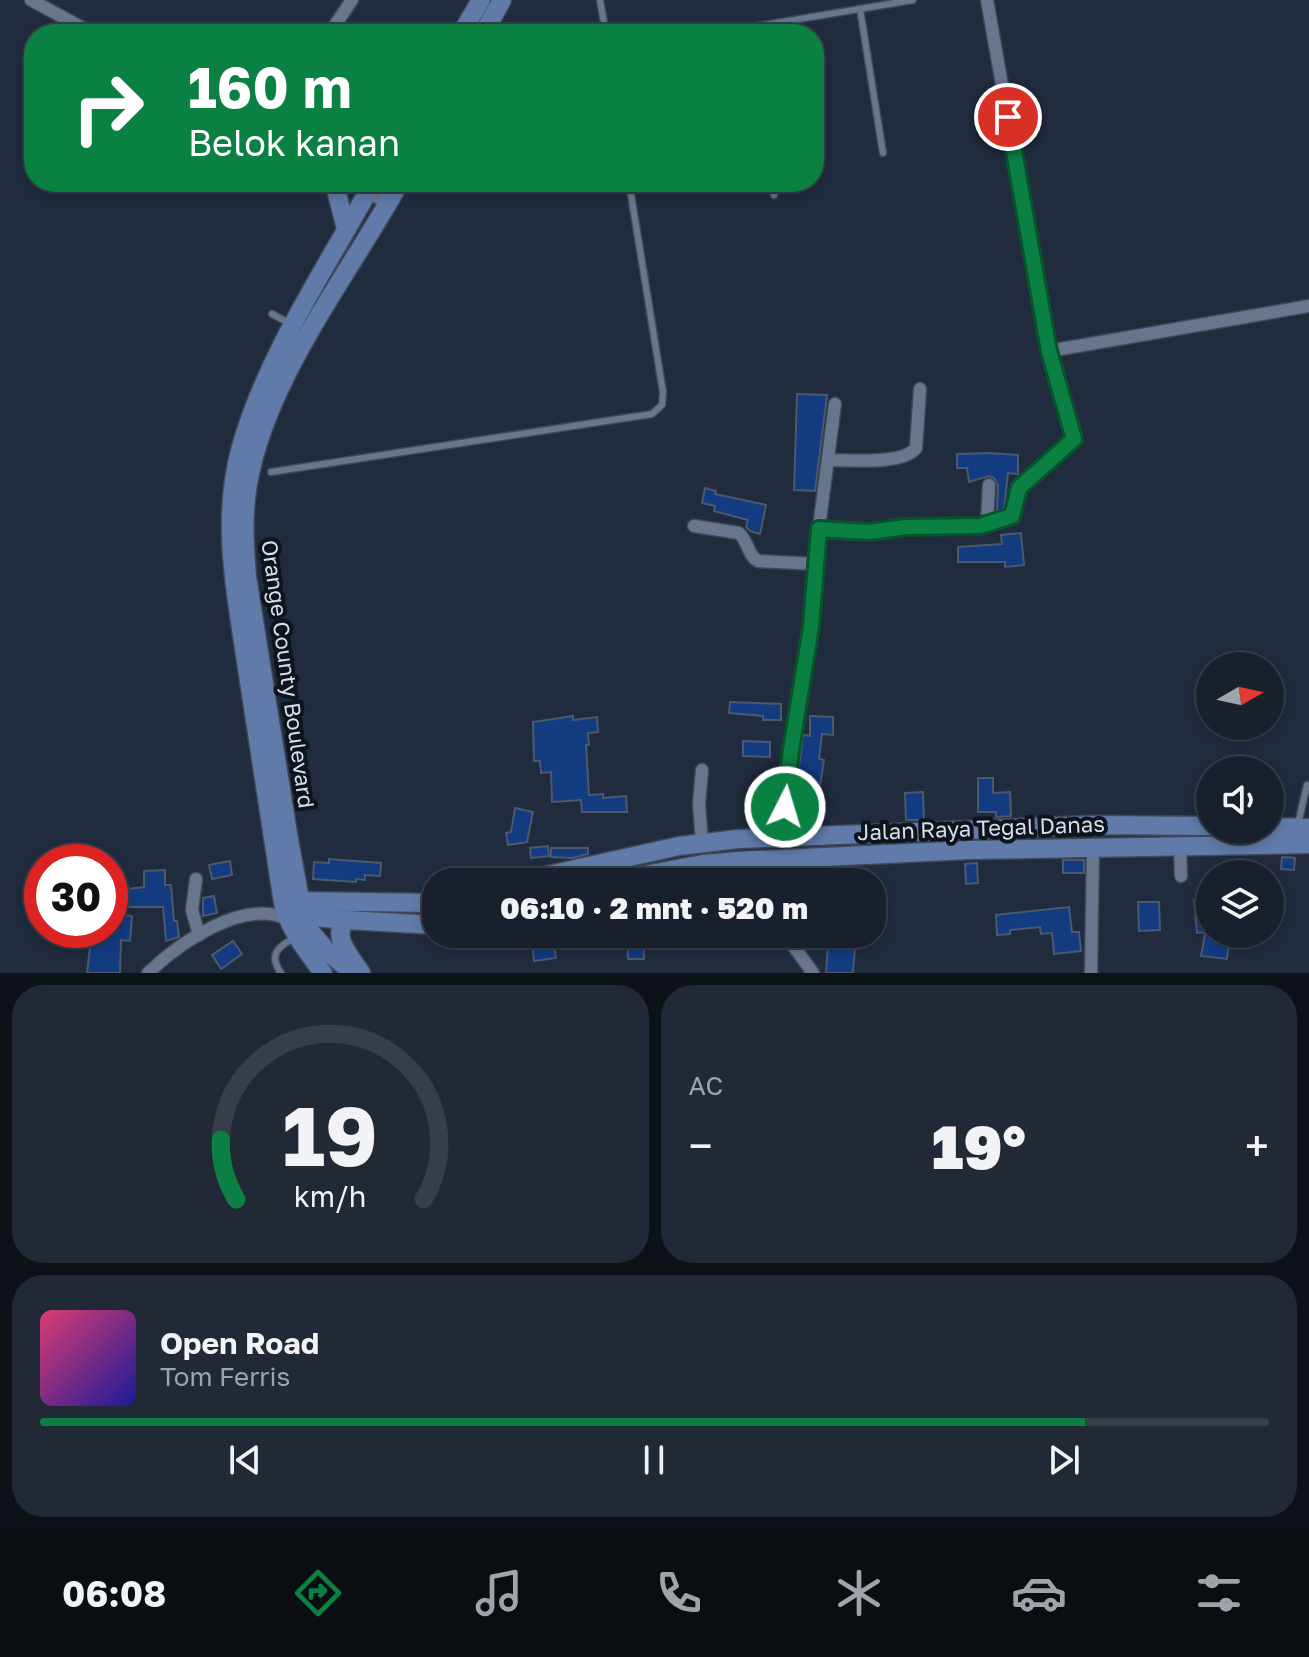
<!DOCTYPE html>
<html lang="id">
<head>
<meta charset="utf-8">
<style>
  :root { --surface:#18202e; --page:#212836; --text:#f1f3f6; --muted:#9fa3aa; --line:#363e4a; --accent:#0b8043 }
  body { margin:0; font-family:"Golos Text",sans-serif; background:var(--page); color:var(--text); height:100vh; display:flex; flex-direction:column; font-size:30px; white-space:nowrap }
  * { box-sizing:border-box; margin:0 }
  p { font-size:26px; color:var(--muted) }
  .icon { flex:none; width:44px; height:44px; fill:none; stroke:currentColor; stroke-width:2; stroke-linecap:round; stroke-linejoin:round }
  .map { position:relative; height:973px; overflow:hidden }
  .side { display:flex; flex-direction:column; gap:12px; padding:12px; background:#0d1219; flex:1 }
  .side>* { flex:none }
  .guide { position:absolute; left:24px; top:24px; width:800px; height:168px; border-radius:32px; box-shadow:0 4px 12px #0003,0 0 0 2px var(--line); background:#0b8043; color:#fff; overflow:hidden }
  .needle { width:52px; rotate:81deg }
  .buttons { position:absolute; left:1196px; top:652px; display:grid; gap:16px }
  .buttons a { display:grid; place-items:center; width:88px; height:88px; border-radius:50%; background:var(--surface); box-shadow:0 4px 12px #0003,0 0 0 2px var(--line); font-size:40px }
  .speed { position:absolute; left:24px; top:844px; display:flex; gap:16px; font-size:40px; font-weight:700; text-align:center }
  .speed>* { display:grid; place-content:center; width:104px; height:104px; border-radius:50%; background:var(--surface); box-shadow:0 4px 12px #0003,0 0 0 2px var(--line); line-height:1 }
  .speed .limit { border:12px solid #d22; background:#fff; color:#111 }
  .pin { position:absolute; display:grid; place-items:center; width:68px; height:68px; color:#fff; margin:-34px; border:4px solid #fff; border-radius:50%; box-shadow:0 2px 8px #0007 }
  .me { position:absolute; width:88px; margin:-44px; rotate:5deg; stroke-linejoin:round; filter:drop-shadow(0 0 6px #0008) }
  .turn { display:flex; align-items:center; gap:28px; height:168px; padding:0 32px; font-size:36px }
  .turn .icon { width:104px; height:104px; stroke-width:2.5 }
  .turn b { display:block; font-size:56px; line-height:68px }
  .big { font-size:60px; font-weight:800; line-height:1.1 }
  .side .tile { flex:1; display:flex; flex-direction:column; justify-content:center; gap:12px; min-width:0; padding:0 28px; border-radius:32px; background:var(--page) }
  .side .dial { align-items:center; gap:0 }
  .dial svg { height:208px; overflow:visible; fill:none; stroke:var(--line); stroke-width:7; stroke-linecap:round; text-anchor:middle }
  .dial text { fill:var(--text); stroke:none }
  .song { display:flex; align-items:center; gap:24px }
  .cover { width:96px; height:96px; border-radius:12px; background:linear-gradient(135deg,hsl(340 70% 55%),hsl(240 70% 35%)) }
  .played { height:8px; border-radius:4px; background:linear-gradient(90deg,var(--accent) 85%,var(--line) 85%) }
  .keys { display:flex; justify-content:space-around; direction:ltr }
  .heat { display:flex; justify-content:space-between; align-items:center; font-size:44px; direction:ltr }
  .side .tiles { flex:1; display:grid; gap:12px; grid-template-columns:1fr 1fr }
  .tile:last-child { grid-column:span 2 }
  .trip { position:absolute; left:422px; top:868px; width:464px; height:80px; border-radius:32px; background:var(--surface); box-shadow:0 4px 12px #0003,0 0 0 2px var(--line); font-weight:800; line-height:80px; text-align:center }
  .dock { display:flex; height:128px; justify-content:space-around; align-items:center; background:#0a0d12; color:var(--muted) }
  .dock .icon { width:56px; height:56px }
  .dock .current { color:var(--accent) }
  .dock b { font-size:36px; color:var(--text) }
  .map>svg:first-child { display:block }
  .building { fill:#123b80; stroke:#4b586e; stroke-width:2 }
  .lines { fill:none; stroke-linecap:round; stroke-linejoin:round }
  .lane-casing { stroke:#3f4858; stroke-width:9 }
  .street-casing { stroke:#3f4858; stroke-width:15 }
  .secondary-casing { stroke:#3f4858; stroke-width:21 }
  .lane { stroke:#68768d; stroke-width:6 }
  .street { stroke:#68768d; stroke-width:12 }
  .secondary { stroke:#607ba9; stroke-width:18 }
  .route-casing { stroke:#07532c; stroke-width:20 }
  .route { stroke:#0b8043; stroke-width:14 }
  .labels { text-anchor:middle; stroke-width:8; stroke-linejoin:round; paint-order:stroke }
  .street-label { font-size:22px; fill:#d7deeb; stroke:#0e141c }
</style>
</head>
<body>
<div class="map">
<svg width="1309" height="973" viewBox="0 0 1309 973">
  <rect width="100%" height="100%" fill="#202b3e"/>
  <!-- building -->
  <g class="building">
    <path d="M797 394 827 395 815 491 794 490Z"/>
    <path d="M989 453 1018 455V474L1008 473 1004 509 997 511 998 485 994 478 989 476 969 482 967 468H957V454Z"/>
    <path d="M705 488 716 491 715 494 766 505 760 534 750 531 746 527 748 520 714 511 715 506 702 503Z"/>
    <path d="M1021 533 1024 565 1005 567V562H958V547L1002 544 1001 535Z"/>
    <path d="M730 702 781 704V720H763V716L729 713Z"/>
    <path d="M573 716V720L597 717 598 732 588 733 589 745H586L589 795 603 794V798L626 796 627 812H582L581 800 552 802 551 772 541 773 540 761H534L533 722Z"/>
    <path d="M810 716 833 717V735L822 734 819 759 824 760 820 786 797 784 803 735 810 736Z"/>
    <path d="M743 741 770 742V757L743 756Z"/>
    <path d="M978 778H993V793L1010 792 1011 816 996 817V812H978Z"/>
    <path d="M923 792 924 820H906L905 793Z"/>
    <path d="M515 808 533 812 527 842 508 845 506 833 511 832Z"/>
    <path d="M548 846 549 856 531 858 530 848Z"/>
    <path d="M551 848H588V854L572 858 551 857Z"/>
    <path d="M1282 857 1295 858 1294 870 1281 869Z"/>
    <path d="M329 859 381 863 380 876 365 875V880L356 879V882L313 879 314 862 329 863Z"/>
    <rect x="1063" y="860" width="21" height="13"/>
    <path d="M230 861 232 875 212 879 209 865Z"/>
    <path d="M977 863 978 883 966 884 965 864Z"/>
    <path d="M165 870V885H171L174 921H177L179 937 166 941 163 907H129L128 889 144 887V871Z"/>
    <path d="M820 870 821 882H805L804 871Z"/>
    <path d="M214 896 217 913 203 916V898Z"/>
    <path d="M1209 898 1210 932 1197 933 1194 900Z"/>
    <path d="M1138 902H1159L1160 930 1139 931Z"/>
    <path d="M1069 907 1072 932H1079L1081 951 1054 954 1052 933 1041 934 1040 927 1010 930V934L997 935 996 915Z"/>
    <path d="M110 913 132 916 130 941 121 940 120 973H87L92 930H110Z"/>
    <path d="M627 934H643L644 959H628Z"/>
    <path d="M1205 934H1224V943L1229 944 1227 959 1201 956Z"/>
    <path d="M553 940 556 958 534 961 532 943Z"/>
    <path d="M233 941 242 954 221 969 212 955Z"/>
    <path d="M828 944 855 947 853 973H826Z"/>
  </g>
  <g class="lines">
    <defs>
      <g id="lane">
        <path d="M600 0 606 34"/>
        <path d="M860 9 883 153"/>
        <path d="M710 34 913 0"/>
        <path d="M772 182 774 195"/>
        <path d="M272 314 289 323"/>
        <path d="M271 472 652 414 662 405 663 392 629 182"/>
        <path d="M1298 824 1307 785"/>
        <path d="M281 973C268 955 278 946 295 938"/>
      </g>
      <g id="street">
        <path d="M31 0 94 34"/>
        <path d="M987 0 1049 351 1309 306"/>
        <path d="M329 34 352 0"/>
        <path d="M346 182 389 203"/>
        <path d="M829 460C851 460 903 465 916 448L920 389"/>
        <path d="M987 523 989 485"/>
        <path d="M694 526 739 533C748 541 748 556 758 561L816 564"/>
        <path d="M819 529 869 532 906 527 980 526 1012 516 1019 488 1074 439 1049 351"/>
        <path d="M783 836 791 750 811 627 820 520 835 404"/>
        <path d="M702 842 699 804 702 770"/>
        <path d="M1180 846 1181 876"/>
        <path d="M196 879 192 910 199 935"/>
        <path d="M792 882 793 859"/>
        <path d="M790 934 792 944 813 973"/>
        <path d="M148 973C179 943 244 898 287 919"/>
        <path d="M1091 973 1093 847"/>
      </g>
      <g id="secondary">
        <path d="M461 34 481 0"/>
        <path d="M483 34 502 0"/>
        <path d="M334 182 346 229"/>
        <path d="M1270 827 1309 828"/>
        <path d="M517 882 679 846 738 839 1092 825 1210 826"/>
        <path d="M608 882 703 864 739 861 970 850 1309 844"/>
        <path d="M291 901 436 903"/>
        <path d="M294 918 303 916 346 920"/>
        <path d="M323 973C307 951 290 931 283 903 271 829 260 755 249 681 238 603 219 526 241 447 268 352 327 268 373 182"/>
        <path d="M353 973 327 951 310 931 303 916 289 840 247 577C245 551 243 525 246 498 258 388 348 277 400 182"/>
        <path d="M361 973C352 958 330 937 346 920L436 925"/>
      </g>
    </defs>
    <!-- lane casing -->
    <use href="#lane" class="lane-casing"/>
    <!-- street casing -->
    <use href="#street" class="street-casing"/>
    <!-- secondary casing -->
    <use href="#secondary" class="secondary-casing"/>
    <!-- lane -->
    <use href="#lane" class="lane"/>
    <!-- street -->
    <use href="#street" class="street"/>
    <!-- secondary -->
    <use href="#secondary" class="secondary"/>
  </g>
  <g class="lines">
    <defs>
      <path id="route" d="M785 807 791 750 811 627 819 529 869 532 906 527 980 526 1012 516 1019 488 1074 439 1049 351 1008 117"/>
    </defs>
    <!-- route casing -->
    <use href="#route" class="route-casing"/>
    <!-- route -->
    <use href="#route" class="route"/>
  </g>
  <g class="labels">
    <!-- street labels -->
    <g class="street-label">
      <text transform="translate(288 674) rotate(82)" y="8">Orange County Boulevard</text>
      <text transform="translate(981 828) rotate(-2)" y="8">Jalan Raya Tegal Danas</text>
    </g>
  </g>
</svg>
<div class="buttons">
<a><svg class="needle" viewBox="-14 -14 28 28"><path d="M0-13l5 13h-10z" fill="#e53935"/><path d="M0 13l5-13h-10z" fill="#9fa3aa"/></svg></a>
<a><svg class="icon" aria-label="sound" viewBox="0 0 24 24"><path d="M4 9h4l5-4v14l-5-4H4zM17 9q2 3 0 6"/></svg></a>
<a><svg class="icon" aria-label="layers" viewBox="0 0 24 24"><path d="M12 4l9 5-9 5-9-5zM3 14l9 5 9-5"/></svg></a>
</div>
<div class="speed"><div class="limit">30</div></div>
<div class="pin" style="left:1008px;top:117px;background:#d93025"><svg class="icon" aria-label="arrive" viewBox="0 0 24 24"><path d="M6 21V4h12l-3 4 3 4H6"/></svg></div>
<svg class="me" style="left:785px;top:807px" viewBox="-20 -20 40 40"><circle r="17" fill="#0b8043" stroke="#fff" stroke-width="3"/><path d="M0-11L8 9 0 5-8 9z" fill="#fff"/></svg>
<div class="trip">06:10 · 2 mnt · 520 m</div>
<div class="guide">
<div class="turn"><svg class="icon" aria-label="right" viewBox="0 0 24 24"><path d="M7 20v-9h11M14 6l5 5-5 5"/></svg><div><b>160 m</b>Belok kanan</div></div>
</div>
</div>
<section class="side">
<div class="tiles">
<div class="tile dial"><svg viewBox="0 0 100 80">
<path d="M14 69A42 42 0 1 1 86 69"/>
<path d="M14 69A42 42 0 0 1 8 46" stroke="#0b8043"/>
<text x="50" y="56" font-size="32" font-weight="700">19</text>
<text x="50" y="72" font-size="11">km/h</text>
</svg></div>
<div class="tile"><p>AC</p>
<div class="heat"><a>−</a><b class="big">19°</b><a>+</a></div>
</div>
<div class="tile">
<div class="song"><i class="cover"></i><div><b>Open Road</b><p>Tom Ferris</p></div></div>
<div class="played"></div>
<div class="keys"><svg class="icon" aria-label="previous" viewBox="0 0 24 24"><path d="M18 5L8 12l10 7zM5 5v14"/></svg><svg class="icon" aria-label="pause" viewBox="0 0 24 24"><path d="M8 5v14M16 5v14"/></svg><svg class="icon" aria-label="next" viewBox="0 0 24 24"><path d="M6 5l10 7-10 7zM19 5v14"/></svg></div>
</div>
</div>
</section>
<nav class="dock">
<b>06:08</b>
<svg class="icon current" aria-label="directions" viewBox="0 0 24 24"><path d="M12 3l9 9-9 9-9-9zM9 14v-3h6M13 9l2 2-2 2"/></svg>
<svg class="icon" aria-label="music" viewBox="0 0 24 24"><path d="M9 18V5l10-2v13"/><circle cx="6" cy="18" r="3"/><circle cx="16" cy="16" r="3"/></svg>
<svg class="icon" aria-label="phone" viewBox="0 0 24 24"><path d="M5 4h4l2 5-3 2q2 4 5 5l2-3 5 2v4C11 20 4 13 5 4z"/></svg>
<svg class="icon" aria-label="climate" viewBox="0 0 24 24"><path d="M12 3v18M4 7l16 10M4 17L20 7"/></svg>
<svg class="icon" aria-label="car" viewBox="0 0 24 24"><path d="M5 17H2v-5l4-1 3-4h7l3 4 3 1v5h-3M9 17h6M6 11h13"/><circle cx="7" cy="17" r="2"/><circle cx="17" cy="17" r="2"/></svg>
<svg class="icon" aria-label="filters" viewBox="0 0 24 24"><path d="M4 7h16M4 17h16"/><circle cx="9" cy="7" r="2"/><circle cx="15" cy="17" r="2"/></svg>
</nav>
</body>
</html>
